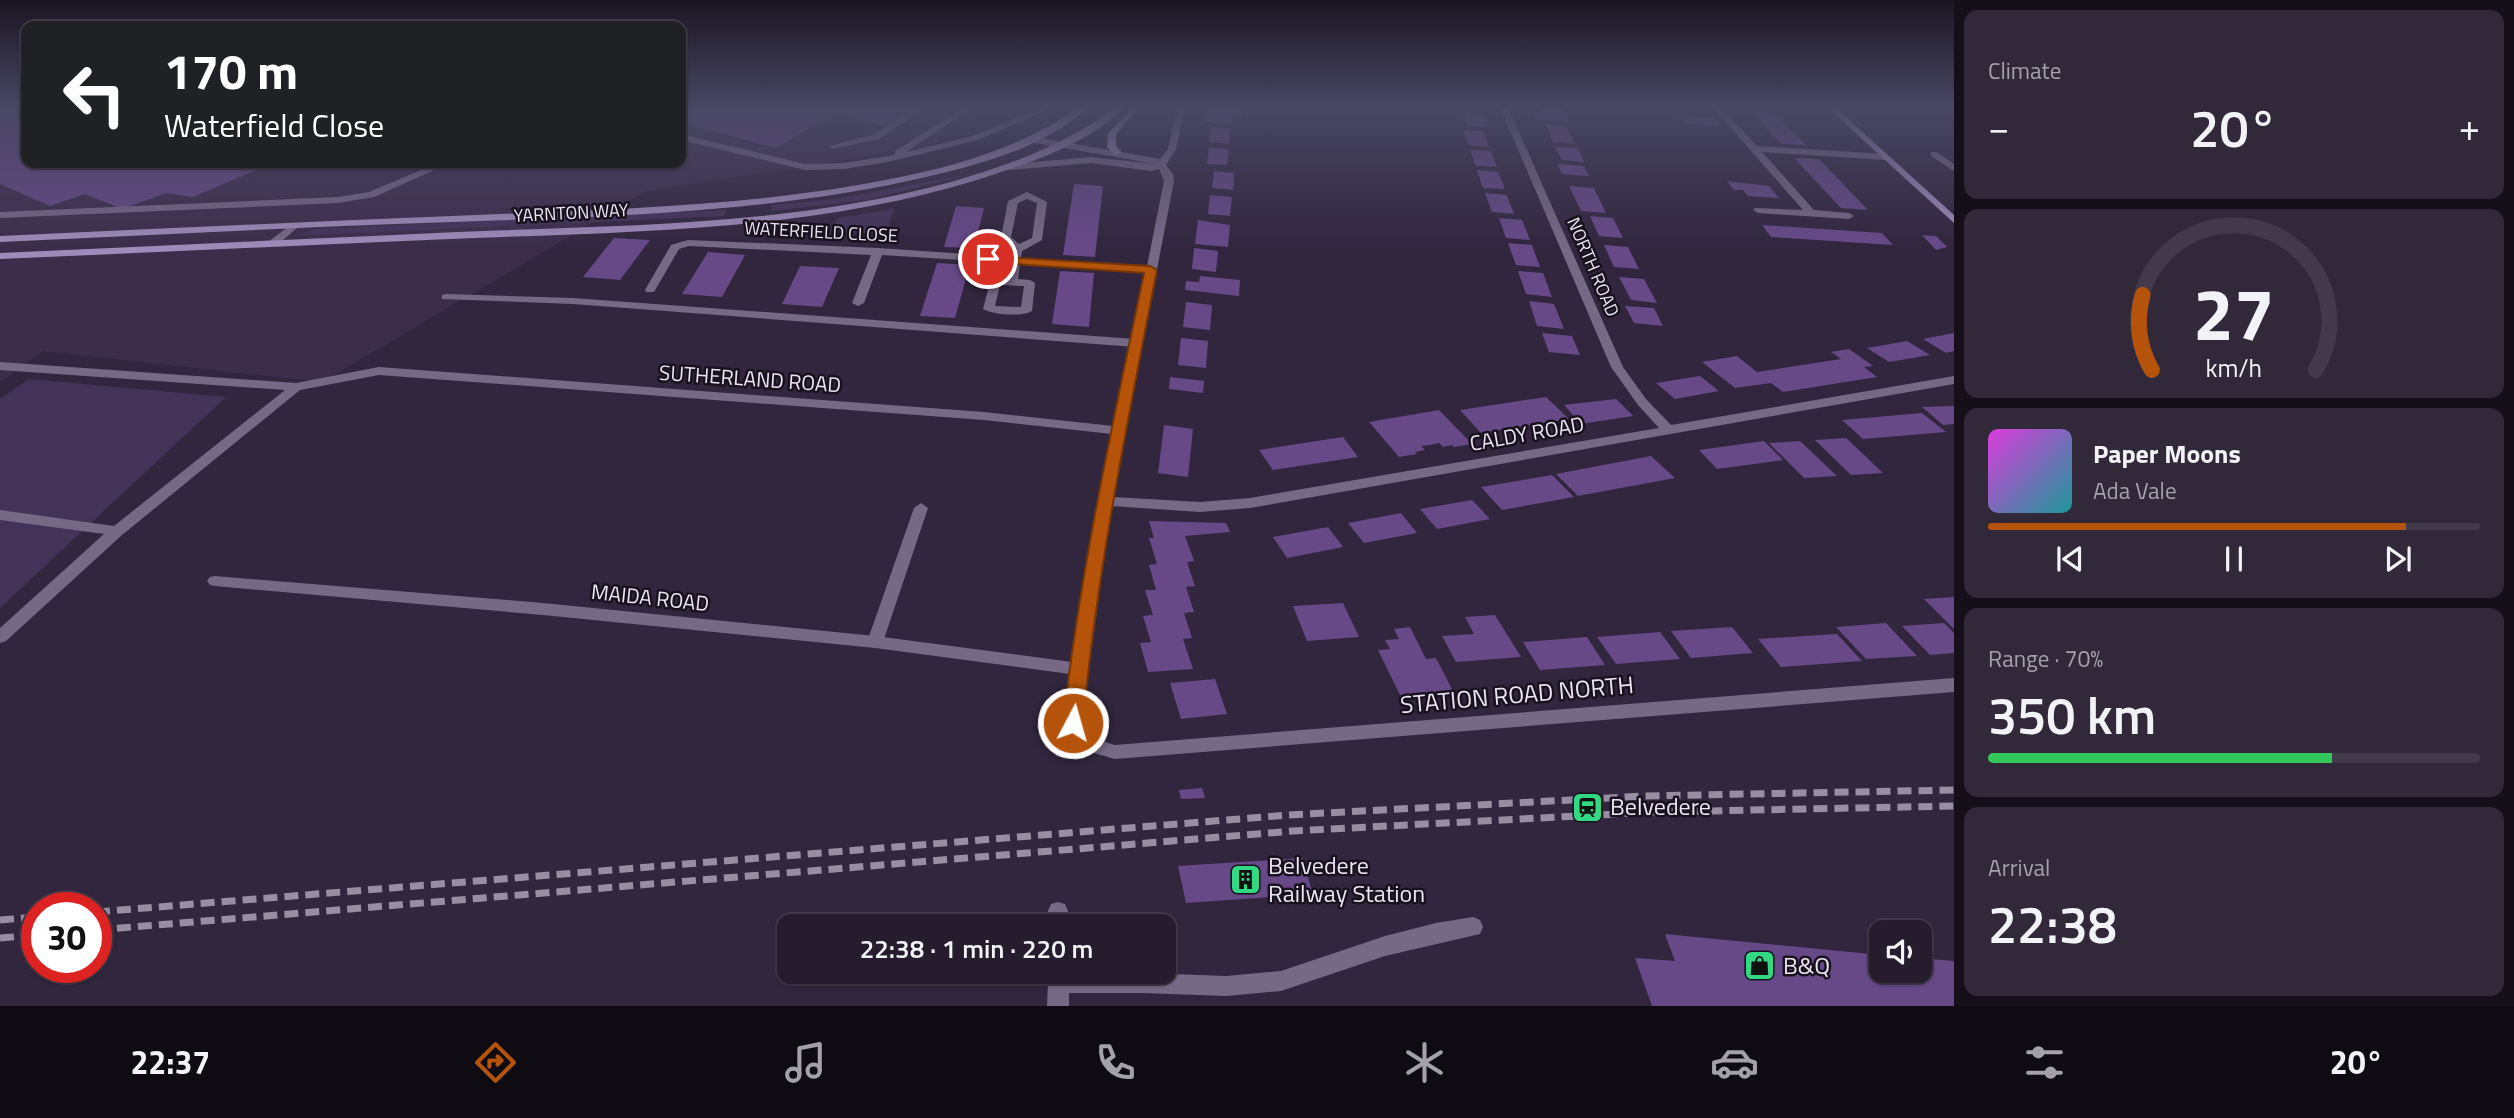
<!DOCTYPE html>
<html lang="en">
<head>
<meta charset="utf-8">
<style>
  :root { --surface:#251c2e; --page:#31293a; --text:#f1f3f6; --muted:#a3a1aa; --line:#423a4a; --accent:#b45309 }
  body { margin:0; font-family:"Titillium Web",sans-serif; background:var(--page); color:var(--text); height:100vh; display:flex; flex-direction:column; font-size:26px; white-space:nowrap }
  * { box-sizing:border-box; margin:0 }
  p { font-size:23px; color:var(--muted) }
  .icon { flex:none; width:38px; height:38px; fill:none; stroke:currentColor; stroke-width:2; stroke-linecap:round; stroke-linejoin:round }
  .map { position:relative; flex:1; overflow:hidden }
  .panel { display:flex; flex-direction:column; gap:10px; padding:10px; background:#140f19; width:560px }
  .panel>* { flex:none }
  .banner { position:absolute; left:21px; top:21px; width:665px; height:147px; border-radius:14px; box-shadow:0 2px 5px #0004,0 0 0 2px var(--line); background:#202124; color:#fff; overflow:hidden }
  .buttons { position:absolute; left:1869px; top:920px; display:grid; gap:14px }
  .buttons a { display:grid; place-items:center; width:63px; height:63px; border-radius:14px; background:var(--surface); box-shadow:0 2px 5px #0004,0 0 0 2px var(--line); font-size:35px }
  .speed { position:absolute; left:21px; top:892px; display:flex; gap:14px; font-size:35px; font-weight:700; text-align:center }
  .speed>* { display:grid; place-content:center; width:91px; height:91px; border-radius:50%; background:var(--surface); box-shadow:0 2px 5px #0004,0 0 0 2px var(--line); line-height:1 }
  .speed .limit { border:10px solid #d22; background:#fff; color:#111 }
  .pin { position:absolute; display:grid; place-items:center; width:60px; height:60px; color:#fff; margin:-30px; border:4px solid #fff; border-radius:50%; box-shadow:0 2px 7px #0007 }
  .me { position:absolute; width:77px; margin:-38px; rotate:6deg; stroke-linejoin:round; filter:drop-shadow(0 0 5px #0008) }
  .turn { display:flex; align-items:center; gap:24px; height:147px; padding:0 28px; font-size:32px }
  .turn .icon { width:91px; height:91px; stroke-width:2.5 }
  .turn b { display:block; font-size:49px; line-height:60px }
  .big { font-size:52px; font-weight:600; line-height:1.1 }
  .panel .widget { flex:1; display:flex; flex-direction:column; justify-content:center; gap:10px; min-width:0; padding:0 24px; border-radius:14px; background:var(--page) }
  .panel .dial { align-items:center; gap:0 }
  .dial svg { height:182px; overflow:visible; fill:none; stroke:var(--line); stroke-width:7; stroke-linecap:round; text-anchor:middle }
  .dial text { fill:var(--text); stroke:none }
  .song { display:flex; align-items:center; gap:21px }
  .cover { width:84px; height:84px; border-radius:10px; background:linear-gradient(135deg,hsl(300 70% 55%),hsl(180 70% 35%)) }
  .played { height:7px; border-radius:4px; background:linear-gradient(90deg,var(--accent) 85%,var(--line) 85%) }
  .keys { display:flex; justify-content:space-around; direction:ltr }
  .heat { display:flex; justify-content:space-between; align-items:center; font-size:38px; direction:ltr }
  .charge { height:10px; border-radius:5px; background:linear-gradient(90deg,#34c759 70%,var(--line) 0) }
  .trip { position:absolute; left:777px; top:914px; width:399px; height:70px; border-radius:14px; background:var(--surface); box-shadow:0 2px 5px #0004,0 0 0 2px var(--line); font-weight:600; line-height:70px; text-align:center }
  .menu { display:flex; height:112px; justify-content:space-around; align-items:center; background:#0f0b12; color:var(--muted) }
  .menu .icon { width:49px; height:49px }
  .menu .active { color:var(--accent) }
  .menu b { font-size:32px; color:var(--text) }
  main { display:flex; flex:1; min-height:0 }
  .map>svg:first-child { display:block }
  .built { fill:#3c2e4b }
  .green { fill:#443359 }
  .building { fill:#674988 }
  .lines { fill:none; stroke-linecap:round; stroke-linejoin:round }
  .lane { fill:#766986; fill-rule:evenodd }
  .street { fill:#766986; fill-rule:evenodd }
  .secondary { fill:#9f8bb9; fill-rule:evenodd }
  .rail { stroke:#978ea2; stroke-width:7; stroke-dasharray:14 7; stroke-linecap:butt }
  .route { fill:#b45309; stroke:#753606; stroke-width:2 }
  .labels { text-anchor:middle; stroke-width:5; stroke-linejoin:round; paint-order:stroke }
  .far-street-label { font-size:18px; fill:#ebe4f4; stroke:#17121d }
  .street-label { font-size:21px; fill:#ebe4f4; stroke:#17121d }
  .near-street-label { font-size:24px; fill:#ebe4f4; stroke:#17121d }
  .near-poi-label { font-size:24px; fill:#ebe4f4; stroke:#17121d; text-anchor:start }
</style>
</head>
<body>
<main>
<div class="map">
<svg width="1954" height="1006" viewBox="0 0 1954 1006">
  <rect width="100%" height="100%" fill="#31263e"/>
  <!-- built -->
  <path class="built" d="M0 107H26V163H681V107H985L932 146 647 191 322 382 43 351 0 382Z"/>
  <!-- green -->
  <g class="green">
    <path d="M976 173 866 200 772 211 771 205 836 199Z"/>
    <path d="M894 209 886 234 830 231 838 218Z"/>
    <path d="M726 210 724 216 295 236 315 229Z"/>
    <path d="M29 379 226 397 0 608V399Z"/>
  </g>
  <!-- building -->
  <g class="building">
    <path d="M26 107V163H272L193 197 166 193 122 209 85 194 50 206 0 184V108Z"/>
    <path d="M681 107H915L886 126 833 114 776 148 681 123Z"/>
    <path d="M1207 107 1241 109V117L1232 116 1231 125 1205 122Z"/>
    <path d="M1537 107H1562L1569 122 1536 119 1534 114 1541 115Z"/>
    <path d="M1750 110 1773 112 1806 145 1781 144Z"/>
    <path d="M1463 112 1482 113 1488 127 1468 126Z"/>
    <path d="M1686 116 1714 117 1721 126 1685 124 1679 117 1688 118Z"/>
    <path d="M1545 124 1566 125 1575 144 1553 142Z"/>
    <path d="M1211 127 1230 129 1229 144 1209 142Z"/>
    <path d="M1463 130 1483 131 1489 147 1469 145Z"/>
    <path d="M1555 147 1578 148 1584 162 1562 160Z"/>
    <path d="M1209 148 1229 149 1227 165 1207 164Z"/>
    <path d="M1470 150 1491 151 1497 167 1476 166Z"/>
    <path d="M1794 158 1819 159 1868 210 1841 208Z"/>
    <path d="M1557 164 1584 166 1589 176 1562 174Z"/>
    <path d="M1477 170 1498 172 1505 189 1483 188Z"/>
    <path d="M1214 171 1234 173 1233 190 1212 188Z"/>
    <path d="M1727 181 1769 186 1779 198 1748 196 1743 190H1734Z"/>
    <path d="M1074 184 1103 186 1095 257 1063 255Z"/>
    <path d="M1569 186 1594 188 1606 213 1581 211Z"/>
    <path d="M1485 193 1507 195 1514 214 1492 212Z"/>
    <path d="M1210 195 1232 197 1230 216 1208 214Z"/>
    <path d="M956 206 984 208 974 248 944 247Z"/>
    <path d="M1590 216 1613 218 1623 238 1599 236Z"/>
    <path d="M1499 218 1522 220 1530 240 1506 238Z"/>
    <path d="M1198 220 1230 225 1228 247 1195 244Z"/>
    <path d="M1762 225 1882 233 1893 245 1771 237Z"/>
    <path d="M1922 235 1936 236 1947 247 1936 250Z"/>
    <path d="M614 238 650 240 620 280 583 277Z"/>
    <path d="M1508 243 1532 245 1540 267 1516 265Z"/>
    <path d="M1604 245 1628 247 1639 269 1614 267Z"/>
    <path d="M1194 248 1218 251 1216 272 1192 269Z"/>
    <path d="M708 252 745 255 722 297 682 294Z"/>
    <path d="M937 263 970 265 955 318 920 316Z"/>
    <path d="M800 266 839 268 822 307 782 304Z"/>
    <path d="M1060 271 1094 273 1089 327 1052 324Z"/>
    <path d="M1518 271 1543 273 1552 297 1526 294Z"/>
    <path d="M1200 276 1240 280 1239 296 1185 290 1186 281 1199 282Z"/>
    <path d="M1619 277 1644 279 1657 303 1631 300Z"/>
    <path d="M1529 301 1554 304 1564 329 1537 326Z"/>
    <path d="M1186 302 1212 305 1210 330 1183 327Z"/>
    <path d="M1625 306 1654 308 1663 326 1634 323Z"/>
    <path d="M1542 333 1572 336 1580 355 1549 352Z"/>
    <path d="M1954 333V351L1946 353 1923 339Z"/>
    <path d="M1181 338 1208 341 1206 368 1178 365Z"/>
    <path d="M1907 341 1930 355 1889 362 1867 348Z"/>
    <path d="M1849 349 1873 366 1864 367 1877 377 1783 392 1771 383 1735 388 1702 362 1737 356 1757 372 1841 359 1831 352Z"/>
    <path d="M1700 376 1719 391 1675 399 1656 383Z"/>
    <path d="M1170 377 1204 381 1203 393 1169 389Z"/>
    <path d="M1546 397 1569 419 1481 433 1460 410Z"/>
    <path d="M1616 399 1633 416 1581 424 1564 405Z"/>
    <path d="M1954 406V424L1943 425 1922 407Z"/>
    <path d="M1439 410 1472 444 1454 447 1452 445 1443 447 1439 443 1430 445 1421 446 1425 450 1415 452 1417 454 1399 457 1369 422Z"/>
    <path d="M1922 413 1946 432 1863 439 1842 420Z"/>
    <path d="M1164 425 1193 429 1188 477 1158 473Z"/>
    <path d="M1343 437 1358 457 1273 470 1259 450Z"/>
    <path d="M1846 438 1883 473 1851 475 1815 440Z"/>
    <path d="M1764 441 1783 460 1717 469 1699 450Z"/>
    <path d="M1800 441 1837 476 1804 478 1769 443Z"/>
    <path d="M1651 456 1675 478 1578 496 1556 474Z"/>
    <path d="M1552 475 1574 497 1502 510 1481 487Z"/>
    <path d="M1472 500 1490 519 1437 529 1420 509Z"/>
    <path d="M1401 513 1417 533 1364 543 1348 523Z"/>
    <path d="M1149 521 1226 523 1230 532 1185 536 1194 561 1187 562 1195 586 1186 587 1194 612 1184 613 1192 638 1183 639 1193 669 1148 672 1140 643 1151 642 1143 616 1153 615 1145 590H1156L1149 565 1157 564 1149 538H1154Z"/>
    <path d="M1328 527 1343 547 1287 558 1273 537Z"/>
    <path d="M1954 597V629L1924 599Z"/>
    <path d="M1343 603 1359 637 1307 641 1293 606Z"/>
    <path d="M1495 615 1521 657 1456 662 1442 636 1474 634 1465 617Z"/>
    <path d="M1886 623 1917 656 1866 659 1836 627Z"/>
    <path d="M1944 623 1954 633V653L1930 655 1902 626Z"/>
    <path d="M1410 627 1426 659 1436 658 1453 691 1400 695 1378 650 1390 649 1385 640 1399 639 1394 629Z"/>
    <path d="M1732 627 1753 653 1691 658 1671 631Z"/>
    <path d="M1660 632 1680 659 1616 664 1597 637Z"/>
    <path d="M1837 634 1862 661 1781 667 1758 639Z"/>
    <path d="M1587 637 1605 665 1540 670 1523 642Z"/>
    <path d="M1215 679 1227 714 1181 719 1170 683Z"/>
    <path d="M1202 788 1205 798 1181 799 1179 790Z"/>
    <path d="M1302 858 1313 894 1186 903 1178 866Z"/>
    <path d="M1665 934 1881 955V971H1920V958L1954 961V1006H1652L1635 958 1675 961Z"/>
  </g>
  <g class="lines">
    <!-- lane -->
    <g class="lane">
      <path d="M917 107H926L879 139 833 149 829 146 873 135Z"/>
      <path d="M1931 152H1937L1954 164V171L1931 156Z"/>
      <path d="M438 163H450L374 197 338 203 0 218V212L338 197 369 192Z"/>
      <path d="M293 223 297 224V228L276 246H268V242Z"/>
      <path d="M446 294 573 298 1135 339 1141 343 1135 347 573 304 442 299V295Z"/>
      <path d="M0 362 296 383 379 367 385 371 379 375 300 390 122 535 6 641 0 643V628L104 534 0 520V510L114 526 285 390 0 370Z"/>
      <path d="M921 503 928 508 883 642 881 646 875 648 869 646 867 642 914 508Z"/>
      <path d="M1473 917 1480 920 1483 927 1480 934 1385 956 1281 991 1226 996 1143 993 1136 990 1133 983 1136 976 1143 973 1226 976 1281 971 1385 936 1436 923Z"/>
    </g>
    <!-- street -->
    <g class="street">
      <path d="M965 107H974L906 152 972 136 1044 107H1054L978 140 888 162 844 169 805 170 681 140V134L805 164 844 163 895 155V151Z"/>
      <path d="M1177 107H1185L1176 149 1166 165 1173 174 1174 181 1113 497 1200 502 1250 498 1659 428 1638 405 1611 367 1500 107H1508L1623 367 1646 399 1671 425 1954 376V384L1250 508 1200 512 1111 506 1082 722 1092 738 1115 745 1954 678V692L1115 759C1085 750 1080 753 1064 723L1070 674 875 648 543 615 215 586 210 585 207 581 210 577 215 576 543 603 875 636 1072 662 1098 501 1112 434 984 420 379 375 373 371 379 367 984 412 1113 426 1145 272 1020 264 1018 279 1030 280 1035 283 1032 311C1022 317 993 315 983 309L990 282 995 279H1007L1010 263 882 255 864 303 858 306 852 303 871 255 689 246 679 249 654 292H646L645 290 671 245 688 240 878 248 1011 257 1012 249 1001 237 1008 201 1027 192 1047 202 1042 240 1022 251 1021 258 1147 266 1164 181 1159 169 1151 171 1091 163 1010 170 1005 167 1010 164 1091 157 1156 164 1035 143 1031 140 1035 137 1160 159 1168 149ZM1027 199 1037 203 1032 238 1019 244 1011 237 1018 203ZM1000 285 1024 286 1021 307 995 306Z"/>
      <path d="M1686 107H1721L1757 146 1885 154 1890 157 1885 160 1762 152 1814 210 1849 213 1854 216 1849 219 1758 213 1753 210 1755 208 1803 210 1715 110H1690Z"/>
      <path d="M1058 902 1065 904 1068 911V926H1048V911L1051 904Z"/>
      <path d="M1058 973H1143L1150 976 1153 983 1150 990 1143 993H1069V1006H1047L1048 983 1051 976Z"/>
    </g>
    <!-- secondary -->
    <g class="secondary">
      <path d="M1079 107H1088C1046 147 982 164 926 177 753 217 572 217 395 224 263 229 132 236 0 242V236C151 229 301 222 452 216 587 210 724 208 858 185 937 171 1013 154 1079 107Z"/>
      <path d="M1116 107H1125C1093 139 1046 157 1004 171 819 235 619 231 427 240 285 246 142 253 0 259V253C152 246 305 239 457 232 622 225 790 226 951 182 1010 165 1067 144 1116 107Z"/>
      <path d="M1132 107H1140L1116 134V146L1122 153 1115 155 1107 147 1108 134Z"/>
      <path d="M1827 107H1835L1954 215V223Z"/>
    </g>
    <!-- rail -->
    <g class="rail">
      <path d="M96 912 1288 815 1645 796 1954 790"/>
      <path d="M0 920 37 917"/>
      <path d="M96 930 1293 831 1654 812 1954 806"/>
      <path d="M0 938 37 935"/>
    </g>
  </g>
  <!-- sky -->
  <linearGradient id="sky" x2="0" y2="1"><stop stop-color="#1b1522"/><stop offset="0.43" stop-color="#484763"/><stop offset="1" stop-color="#484763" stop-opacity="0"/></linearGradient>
  <rect width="1954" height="247" fill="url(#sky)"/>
  <!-- route -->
  <path class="route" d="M988 256 1150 266 1157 270C1128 420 1097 570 1083 723L1080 728 1073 731 1066 728 1063 723C1080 571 1113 422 1144 273L984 262V257Z"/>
  <!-- icons -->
  <defs>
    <symbol id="station-square" viewBox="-11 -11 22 22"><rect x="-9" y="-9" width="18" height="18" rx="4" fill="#33d882" stroke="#17121d"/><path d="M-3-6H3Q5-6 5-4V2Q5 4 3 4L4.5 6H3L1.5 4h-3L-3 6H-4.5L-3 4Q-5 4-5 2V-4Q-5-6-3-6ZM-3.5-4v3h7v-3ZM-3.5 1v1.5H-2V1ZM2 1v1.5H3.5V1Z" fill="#111"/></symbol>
    <symbol id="building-square" viewBox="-11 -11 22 22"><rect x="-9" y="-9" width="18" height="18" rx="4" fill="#33d882" stroke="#17121d"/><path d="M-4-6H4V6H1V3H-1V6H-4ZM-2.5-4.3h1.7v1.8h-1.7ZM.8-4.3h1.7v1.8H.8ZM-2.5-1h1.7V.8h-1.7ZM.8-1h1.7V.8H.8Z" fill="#111"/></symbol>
    <symbol id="shop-square" viewBox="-11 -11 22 22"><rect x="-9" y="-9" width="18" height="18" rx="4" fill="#33d882" stroke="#17121d"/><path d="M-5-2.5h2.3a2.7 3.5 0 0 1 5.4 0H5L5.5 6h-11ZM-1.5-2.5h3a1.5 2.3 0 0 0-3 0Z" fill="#111"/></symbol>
  </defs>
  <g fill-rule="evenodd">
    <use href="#station-square" x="1570" y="790" width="35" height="35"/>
    <use href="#building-square" x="1228" y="862" width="35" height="35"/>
    <use href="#shop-square" x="1742" y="948" width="35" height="35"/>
  </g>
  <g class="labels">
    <!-- far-street labels -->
    <g class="far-street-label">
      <text transform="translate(571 213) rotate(-3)" y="6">YARNTON WAY</text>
      <text transform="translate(821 232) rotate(3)" y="6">WATERFIELD CLOSE</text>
      <text transform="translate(1593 267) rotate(67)" y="6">NORTH ROAD</text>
    </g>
    <!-- street labels -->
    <g class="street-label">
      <text transform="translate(750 379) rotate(4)" y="7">SUTHERLAND ROAD</text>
      <text transform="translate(1527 434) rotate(-10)" y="7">CALDY ROAD</text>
      <text transform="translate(650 598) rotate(6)" y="7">MAIDA ROAD</text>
    </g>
    <!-- near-street labels -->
    <g class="near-street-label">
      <text transform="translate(1517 695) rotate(-5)" y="8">STATION ROAD NORTH</text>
    </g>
    <!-- near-poi labels -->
    <g class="near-poi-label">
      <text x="1610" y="815">Belvedere</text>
      <text x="1268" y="874">Belvedere<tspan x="1268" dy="28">Railway Station</tspan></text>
      <text x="1783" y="974">B&amp;Q</text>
    </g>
  </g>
</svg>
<div class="buttons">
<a><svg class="icon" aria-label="sound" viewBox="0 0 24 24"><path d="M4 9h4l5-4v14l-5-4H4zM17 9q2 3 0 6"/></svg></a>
</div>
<div class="speed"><div class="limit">30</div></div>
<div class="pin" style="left:988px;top:259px;background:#d93025"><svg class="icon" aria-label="arrive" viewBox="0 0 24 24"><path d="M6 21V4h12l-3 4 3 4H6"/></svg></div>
<svg class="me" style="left:1073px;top:723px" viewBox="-20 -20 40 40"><circle r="17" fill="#b45309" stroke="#fff" stroke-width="3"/><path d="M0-11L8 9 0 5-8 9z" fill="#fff"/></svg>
<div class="trip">22:38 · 1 min · 220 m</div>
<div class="banner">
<div class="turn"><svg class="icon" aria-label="left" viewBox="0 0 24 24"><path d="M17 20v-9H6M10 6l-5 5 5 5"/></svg><div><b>170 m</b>Waterfield Close</div></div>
</div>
</div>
<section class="panel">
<div class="widget"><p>Climate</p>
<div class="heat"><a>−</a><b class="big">20°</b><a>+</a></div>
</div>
<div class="widget dial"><svg viewBox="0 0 100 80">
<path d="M14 69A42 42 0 1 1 86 69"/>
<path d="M14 69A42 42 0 0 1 10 36" stroke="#b45309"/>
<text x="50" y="56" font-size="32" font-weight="700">27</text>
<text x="50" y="72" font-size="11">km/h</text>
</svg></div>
<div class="widget">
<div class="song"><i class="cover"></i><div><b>Paper Moons</b><p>Ada Vale</p></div></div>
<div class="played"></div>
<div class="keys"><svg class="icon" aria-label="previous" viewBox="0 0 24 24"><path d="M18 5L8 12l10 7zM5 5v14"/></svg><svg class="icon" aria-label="pause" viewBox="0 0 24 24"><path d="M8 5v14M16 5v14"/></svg><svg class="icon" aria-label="next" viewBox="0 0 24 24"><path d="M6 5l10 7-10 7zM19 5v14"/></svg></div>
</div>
<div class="widget"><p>Range · 70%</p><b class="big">350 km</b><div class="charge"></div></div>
<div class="widget"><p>Arrival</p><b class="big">22:38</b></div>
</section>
</main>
<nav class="menu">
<b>22:37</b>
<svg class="icon active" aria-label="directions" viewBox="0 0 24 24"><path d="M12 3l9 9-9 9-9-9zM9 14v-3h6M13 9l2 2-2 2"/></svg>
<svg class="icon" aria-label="music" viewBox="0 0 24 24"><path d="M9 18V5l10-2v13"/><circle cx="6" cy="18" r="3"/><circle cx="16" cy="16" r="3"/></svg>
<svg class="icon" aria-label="phone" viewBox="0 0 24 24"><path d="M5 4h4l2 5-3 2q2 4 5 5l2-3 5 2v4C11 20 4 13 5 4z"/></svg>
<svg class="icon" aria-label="climate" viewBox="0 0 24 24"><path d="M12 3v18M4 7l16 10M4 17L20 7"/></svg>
<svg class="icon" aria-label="car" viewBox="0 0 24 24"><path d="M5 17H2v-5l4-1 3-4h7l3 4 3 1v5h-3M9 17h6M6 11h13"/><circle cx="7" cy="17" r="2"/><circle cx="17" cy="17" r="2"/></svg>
<svg class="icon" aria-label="filters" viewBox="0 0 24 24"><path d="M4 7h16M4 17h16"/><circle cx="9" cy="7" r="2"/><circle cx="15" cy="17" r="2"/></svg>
<b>20°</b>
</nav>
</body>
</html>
